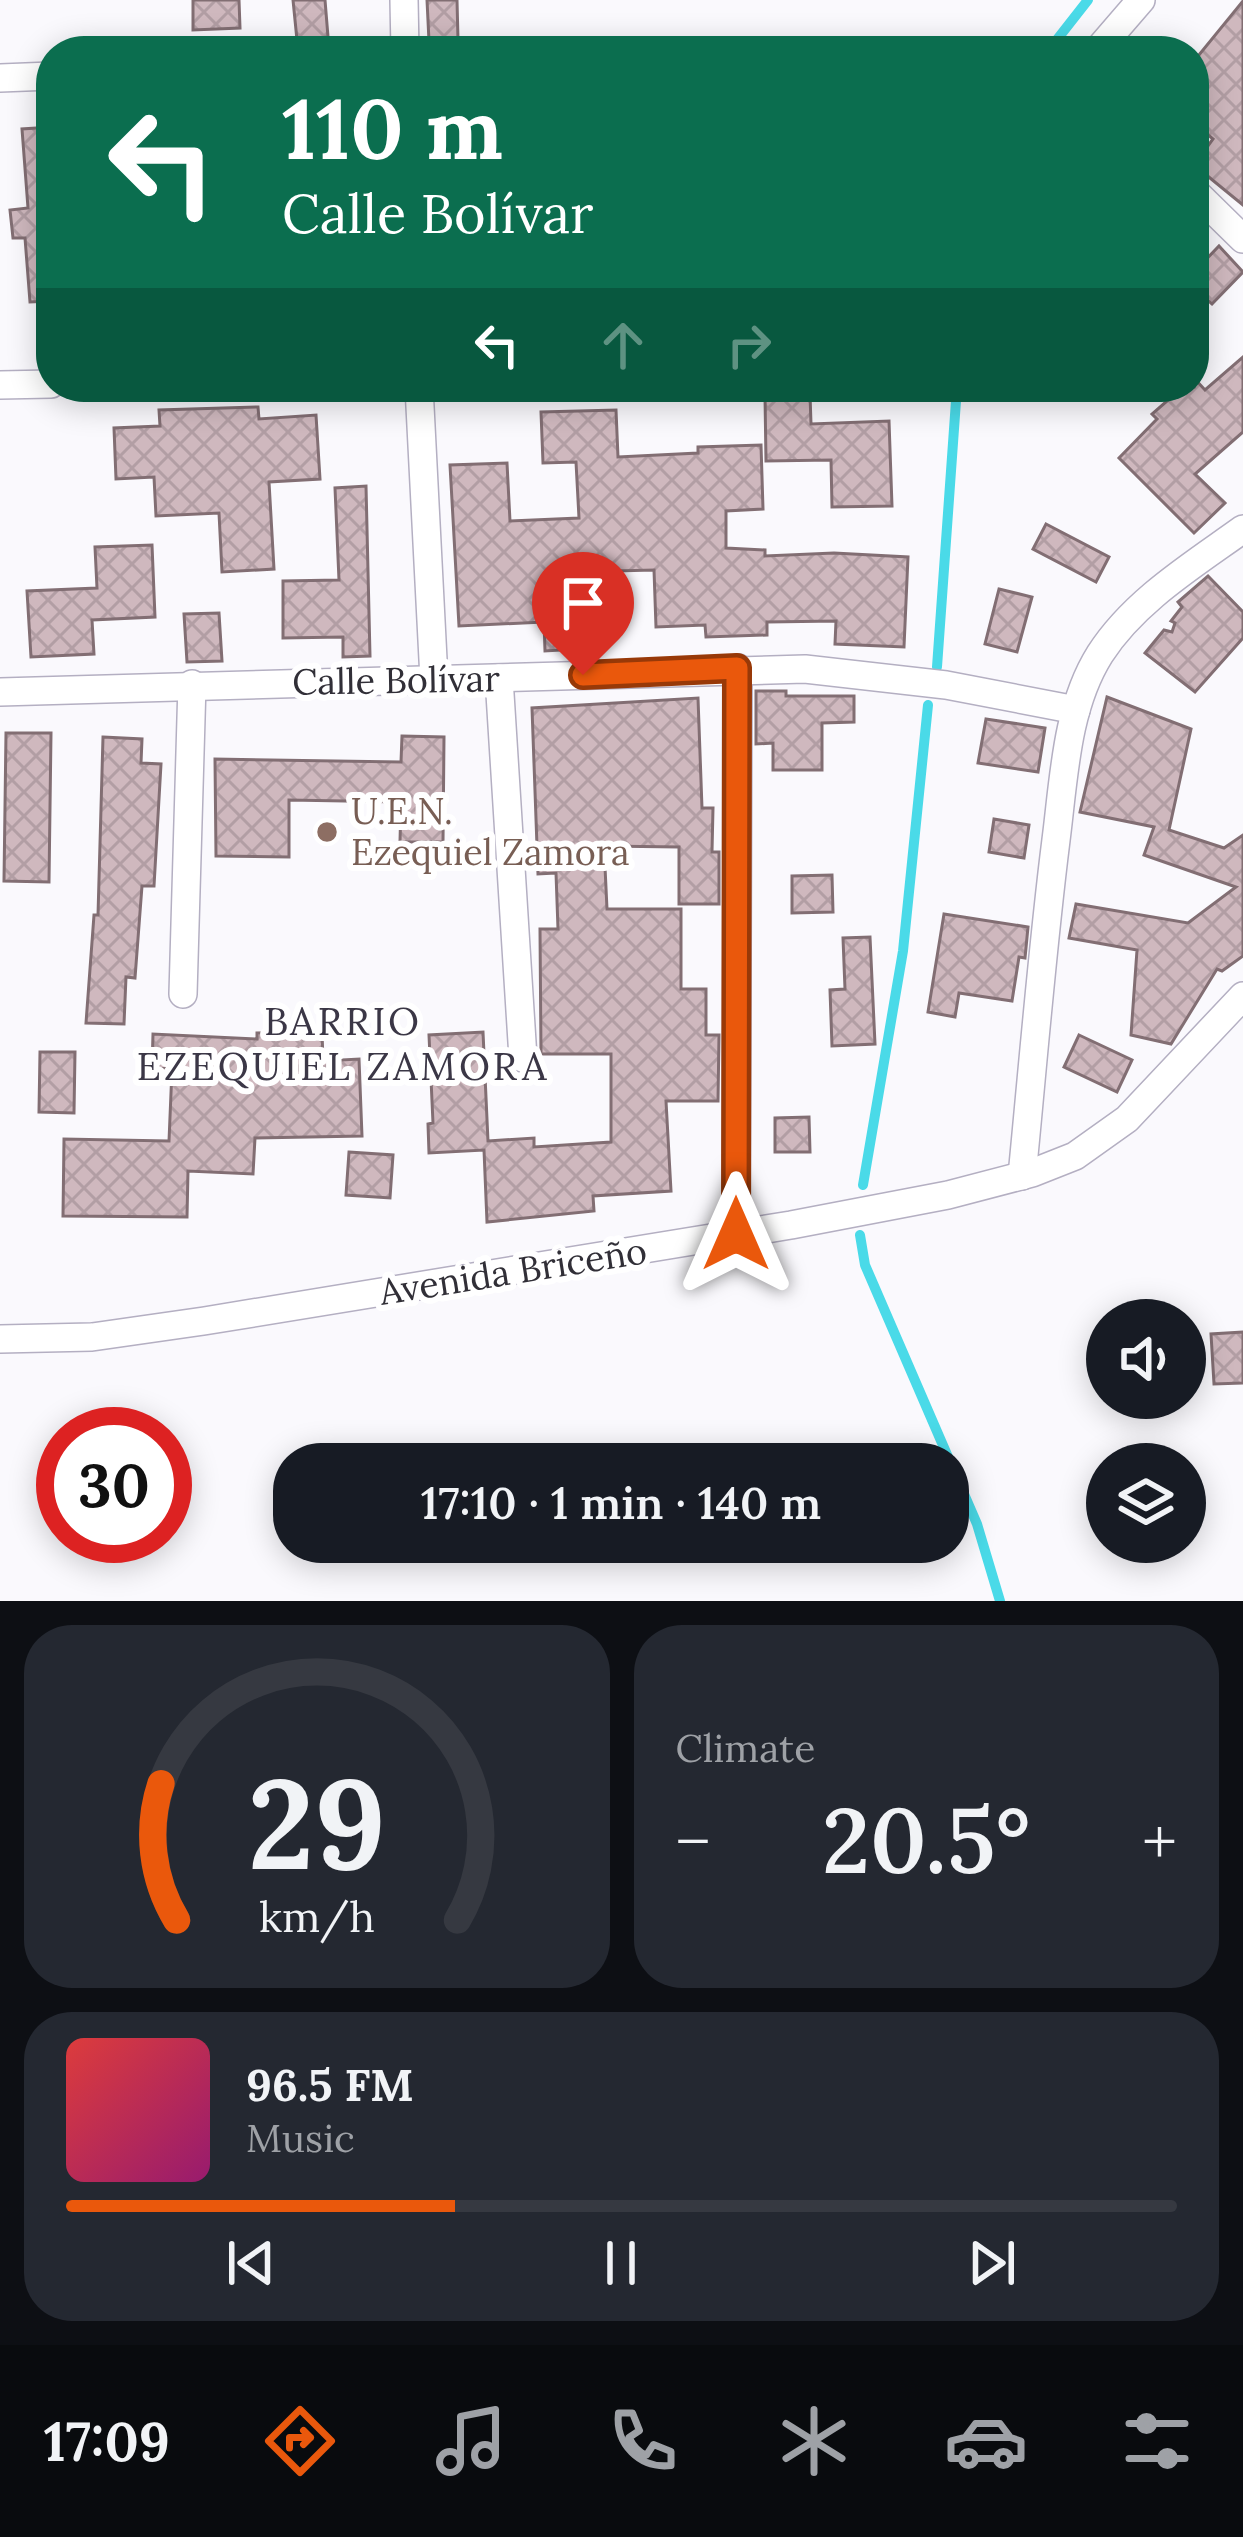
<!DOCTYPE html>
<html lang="en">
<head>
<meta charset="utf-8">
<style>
  :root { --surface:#171b24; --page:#242831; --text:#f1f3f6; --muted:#9ea1a6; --line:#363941; --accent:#ea580c }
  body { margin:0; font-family:Lora,serif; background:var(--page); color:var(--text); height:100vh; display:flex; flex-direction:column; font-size:45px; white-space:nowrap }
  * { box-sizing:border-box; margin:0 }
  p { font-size:39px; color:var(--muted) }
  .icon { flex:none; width:66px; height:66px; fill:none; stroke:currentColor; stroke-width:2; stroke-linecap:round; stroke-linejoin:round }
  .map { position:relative; height:1601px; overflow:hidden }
  .side { display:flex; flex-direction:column; gap:24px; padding:24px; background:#0d0f14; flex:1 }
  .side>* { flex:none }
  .guide { position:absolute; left:36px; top:36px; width:1173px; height:366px; border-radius:48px; box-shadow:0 6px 30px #0003; background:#0b6e4f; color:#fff; overflow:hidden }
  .fabs { position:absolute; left:1086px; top:1299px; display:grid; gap:24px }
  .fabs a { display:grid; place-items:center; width:120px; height:120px; border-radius:50%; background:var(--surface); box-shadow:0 6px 30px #0003; font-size:60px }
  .speed { position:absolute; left:36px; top:1407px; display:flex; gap:24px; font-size:60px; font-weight:700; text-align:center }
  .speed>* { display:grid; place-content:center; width:156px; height:156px; border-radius:50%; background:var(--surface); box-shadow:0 6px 30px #0003; line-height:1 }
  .speed .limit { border:18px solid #d22; background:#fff; color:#111 }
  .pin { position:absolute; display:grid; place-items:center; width:102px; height:102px; color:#fff; margin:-123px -51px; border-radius:50% 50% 50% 0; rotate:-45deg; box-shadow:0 0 12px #0007 }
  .pin .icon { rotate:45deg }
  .me { position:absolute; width:132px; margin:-66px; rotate:0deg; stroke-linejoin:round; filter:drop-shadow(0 0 9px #0008) }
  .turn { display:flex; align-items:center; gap:42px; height:252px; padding:0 48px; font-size:54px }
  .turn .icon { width:156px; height:156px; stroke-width:2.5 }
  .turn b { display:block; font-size:84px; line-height:102px }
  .lanes { display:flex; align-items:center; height:114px; padding:0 48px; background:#0003; justify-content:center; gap:60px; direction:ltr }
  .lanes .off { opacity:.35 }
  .big { font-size:90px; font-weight:600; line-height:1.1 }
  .side .tile { flex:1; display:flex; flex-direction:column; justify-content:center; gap:18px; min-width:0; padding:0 42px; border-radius:48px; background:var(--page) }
  .side .dial { align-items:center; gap:0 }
  .dial svg { height:312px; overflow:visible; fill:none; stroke:var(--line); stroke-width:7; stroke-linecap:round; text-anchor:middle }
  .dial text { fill:var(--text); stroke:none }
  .song { display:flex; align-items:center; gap:36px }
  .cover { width:144px; height:144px; border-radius:18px; background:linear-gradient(135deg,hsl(0 70% 55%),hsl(320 70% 35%)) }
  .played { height:12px; border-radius:6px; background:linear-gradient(90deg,var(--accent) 35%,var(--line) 35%) }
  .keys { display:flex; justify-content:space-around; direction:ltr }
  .heat { display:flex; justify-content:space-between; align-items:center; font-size:66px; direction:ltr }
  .side .tiles { flex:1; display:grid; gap:24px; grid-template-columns:1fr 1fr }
  .tile:last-child { grid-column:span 2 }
  .trip { position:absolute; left:273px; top:1443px; width:696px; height:120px; border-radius:48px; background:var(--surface); box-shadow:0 6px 30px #0003; font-weight:600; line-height:120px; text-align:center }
  .menu { display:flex; height:192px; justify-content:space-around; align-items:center; background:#090b0e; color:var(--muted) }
  .menu .icon { width:84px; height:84px }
  .menu .selected { color:var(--accent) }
  .menu b { font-size:54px; color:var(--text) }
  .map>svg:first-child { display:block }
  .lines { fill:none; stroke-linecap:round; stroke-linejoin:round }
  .stream { stroke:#4adae8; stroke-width:10 }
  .building { fill:url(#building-cross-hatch); stroke:#826e73; stroke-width:3 }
  .street-casing { stroke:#b4afc2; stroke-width:30 }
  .street { stroke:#fff; stroke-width:27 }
  .route-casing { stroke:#983908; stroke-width:30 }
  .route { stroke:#ea580c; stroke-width:21 }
  .education-dot { fill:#8d6e63; stroke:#fff; stroke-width:4.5 }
  .labels { text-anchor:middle; stroke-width:12; stroke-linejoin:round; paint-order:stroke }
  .street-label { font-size:36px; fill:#312f37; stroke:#fff }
  .education-label { font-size:36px; fill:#785e54; stroke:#fff; text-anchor:start }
  .neighbourhood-label { font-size:39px; letter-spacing:3px; fill:#3b3746; stroke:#fff }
</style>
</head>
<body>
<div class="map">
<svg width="1243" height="1601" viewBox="0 0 1243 1601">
  <defs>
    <pattern id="building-cross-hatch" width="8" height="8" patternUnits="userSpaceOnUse" patternTransform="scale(3)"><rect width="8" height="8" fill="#cfb8be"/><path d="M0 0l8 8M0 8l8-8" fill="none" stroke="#b29ea4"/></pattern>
  </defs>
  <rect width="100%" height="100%" fill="#faf9fd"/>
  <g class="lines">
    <!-- stream -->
    <g class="stream">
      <path d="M1048 51 1088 0"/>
      <path d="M937 667 957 387"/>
      <path d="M863 1185 903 951 928 705"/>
      <path d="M860 1235 865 1265 977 1524 1000 1601"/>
    </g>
  </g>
  <!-- building -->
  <g class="building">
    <path d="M193 0H239L240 28 193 30Z"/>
    <path d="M293 0H325L328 37 297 40Z"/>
    <path d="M427 0H457L458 40 429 41Z"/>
    <path d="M1243 1V205L1194 165 1213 139 1194 123V61Z"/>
    <path d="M51 127V301L30 302 25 238H13L10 210 28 208 22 129Z"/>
    <path d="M1219 246 1243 272 1212 304 1194 288V272Z"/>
    <path d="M1243 357V432L1195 474 1225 503 1194 533 1119 458 1157 419 1152 414 1183 387H1194V378L1205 390Z"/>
    <path d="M810 394 811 424 889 421 892 506 832 507 831 460 766 461 765 396Z"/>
    <path d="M258 407 259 419 316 415 320 479 269 482 274 569 222 572 219 513 156 516 154 477 116 479 114 428 160 426 159 410Z"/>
    <path d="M616 410 618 457 698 453V447L761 445 763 509 726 511V548L765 550V556L834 553 908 557 904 647 835 644 836 621 767 622V635L706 637 705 625 656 627 654 570 574 572 577 649 545 651 544 622 459 626 450 465 507 463 510 521 579 518 576 462 543 463 541 412Z"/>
    <path d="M366 486 370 656 343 657V637L283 638V581L339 580 335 488Z"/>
    <path d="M1046 524 1109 557 1096 582 1033 549Z"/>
    <path d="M152 545 155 617 92 620 94 654 31 657 27 591 97 588 95 547Z"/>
    <path d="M1208 576 1243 612V638L1195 692 1145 653 1164 630 1172 632 1175 623 1171 621 1182 607 1178 602Z"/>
    <path d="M999 589 1032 597 1017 652 985 644Z"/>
    <path d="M219 613 222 661 187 662 184 614Z"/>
    <path d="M756 691H786V696H854V722L822 723V770H773V743L756 744Z"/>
    <path d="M1107 697 1191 729 1169 830 1224 848 1243 835V956L1222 971 1217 969 1171 1044 1131 1035 1137 950 1069 938 1076 904 1188 923 1236 887 1144 855 1154 827 1080 812Z"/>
    <path d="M698 698 702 808H713L712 852H719V904H679V847L604 846 607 909H681V989H706V1035H719L718 1101H666L671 1191 593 1196 594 1211 487 1222 484 1150 429 1153 428 1124 433 1123 429 1035 483 1032 488 1141 534 1138V1147L611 1142V1054H541L540 929H558L556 873 538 874 532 708Z"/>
    <path d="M986 719 1045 728 1038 772 978 763Z"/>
    <path d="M6 733H51L49 882 4 881Z"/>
    <path d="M402 736 444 737 443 842H400L401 802 289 800V857L216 856 215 759 401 762Z"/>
    <path d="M103 737 142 739 141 763 161 764 154 886H142L135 978 126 977 124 1024 86 1023 94 915H98Z"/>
    <path d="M994 819 1029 825 1024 858 989 852Z"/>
    <path d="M832 875 833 912 792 913V876Z"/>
    <path d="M944 914 1028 927 1025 958 1019 957 1012 1001 959 993 955 1017 928 1012Z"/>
    <path d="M870 937 875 1044 832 1046 830 990 845 989 843 938Z"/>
    <path d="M322 1032 323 1061 359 1059 362 1136 255 1138 253 1174 188 1171 187 1217 63 1216 64 1139 169 1141 172 1069 152 1068 153 1034 257 1039V1033Z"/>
    <path d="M1079 1035 1132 1060 1117 1092 1064 1067Z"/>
    <path d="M40 1052H75L74 1113 39 1112Z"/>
    <path d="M809 1117 810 1152H775V1118Z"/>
    <path d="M349 1152 393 1155 390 1198 346 1195Z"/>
    <path d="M1243 1332V1383L1214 1384 1211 1334Z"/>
  </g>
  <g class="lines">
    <defs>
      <g id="street">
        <path d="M404 0 405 51"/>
        <path d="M1097 51 1141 0"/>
        <path d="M0 78 51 76"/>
        <path d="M1194 191 1243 239"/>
        <path d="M0 385 51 384"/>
        <path d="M419 387 434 679"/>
        <path d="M499 678 523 1058"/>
        <path d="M0 692 805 669 946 685 1076 710"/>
        <path d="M183 994 192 684"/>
        <path d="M1022 1176C1033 1064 1042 951 1056 840 1064 778 1066 708 1100 654 1134 601 1193 565 1243 529"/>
        <path d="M736 1234 738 668"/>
        <path d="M0 1339 92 1337 204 1321 791 1225 948 1195 1032 1173 1075 1156 1127 1119 1243 996"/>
      </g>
    </defs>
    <!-- street casing -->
    <use href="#street" class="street-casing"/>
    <!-- street -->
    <use href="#street" class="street"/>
  </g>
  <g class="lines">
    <defs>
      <path id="route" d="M583 675 737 668 736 1234"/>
    </defs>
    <!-- route casing -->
    <use href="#route" class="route-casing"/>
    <!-- route -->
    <use href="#route" class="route"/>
  </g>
  <!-- markers -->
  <circle class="education-dot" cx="327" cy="832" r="12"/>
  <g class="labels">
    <!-- street labels -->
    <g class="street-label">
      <text transform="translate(396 680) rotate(-1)" y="13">Calle Bolívar</text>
      <text transform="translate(513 1271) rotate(-9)" y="13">Avenida Briceño</text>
    </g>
    <!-- education labels -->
    <g class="education-label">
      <text x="351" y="824">U.E.N.<tspan x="351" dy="41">Ezequiel Zamora</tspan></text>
    </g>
    <!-- neighbourhood labels -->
    <g class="neighbourhood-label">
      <text x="343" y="1035">BARRIO<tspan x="343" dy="45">EZEQUIEL ZAMORA</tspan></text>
    </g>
  </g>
</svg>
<div class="fabs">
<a><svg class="icon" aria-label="sound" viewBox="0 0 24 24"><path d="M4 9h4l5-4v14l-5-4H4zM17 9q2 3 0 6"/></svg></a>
<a><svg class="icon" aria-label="layers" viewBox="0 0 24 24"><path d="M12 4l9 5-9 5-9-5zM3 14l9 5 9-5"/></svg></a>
</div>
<div class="speed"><div class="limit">30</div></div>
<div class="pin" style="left:583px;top:675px;background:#d93025"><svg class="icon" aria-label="arrive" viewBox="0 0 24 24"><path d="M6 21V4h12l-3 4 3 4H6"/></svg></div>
<svg class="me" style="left:736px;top:1234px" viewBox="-20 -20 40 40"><path d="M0-17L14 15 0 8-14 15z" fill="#ea580c" stroke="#fff" stroke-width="4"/></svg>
<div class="trip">17:10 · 1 min · 140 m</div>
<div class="guide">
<div class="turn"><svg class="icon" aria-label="left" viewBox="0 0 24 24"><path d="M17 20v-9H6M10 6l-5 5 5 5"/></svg><div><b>110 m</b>Calle Bolívar</div></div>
<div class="lanes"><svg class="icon" aria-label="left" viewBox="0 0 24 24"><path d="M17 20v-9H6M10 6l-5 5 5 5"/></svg><svg class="icon off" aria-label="ahead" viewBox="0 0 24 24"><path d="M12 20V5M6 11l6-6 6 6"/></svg><svg class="icon off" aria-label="right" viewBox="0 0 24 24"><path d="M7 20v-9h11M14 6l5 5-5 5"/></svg></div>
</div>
</div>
<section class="side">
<div class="tiles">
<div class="tile dial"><svg viewBox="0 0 100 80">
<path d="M14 69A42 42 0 1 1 86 69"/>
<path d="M14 69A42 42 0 0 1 10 34" stroke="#ea580c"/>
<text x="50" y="56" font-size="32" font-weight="700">29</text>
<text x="50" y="72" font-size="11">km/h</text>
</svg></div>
<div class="tile"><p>Climate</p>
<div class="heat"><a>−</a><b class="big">20.5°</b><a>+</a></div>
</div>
<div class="tile">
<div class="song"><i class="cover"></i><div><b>96.5 FM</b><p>Music</p></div></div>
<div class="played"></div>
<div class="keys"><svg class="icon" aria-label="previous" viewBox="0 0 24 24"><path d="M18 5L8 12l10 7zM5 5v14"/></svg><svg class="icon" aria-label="pause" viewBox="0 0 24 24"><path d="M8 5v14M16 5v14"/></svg><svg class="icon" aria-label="next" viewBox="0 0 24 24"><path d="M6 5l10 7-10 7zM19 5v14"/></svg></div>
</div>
</div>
</section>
<nav class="menu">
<b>17:09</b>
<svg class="icon selected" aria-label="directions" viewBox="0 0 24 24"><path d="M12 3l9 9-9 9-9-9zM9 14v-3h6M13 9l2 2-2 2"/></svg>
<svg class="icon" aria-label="music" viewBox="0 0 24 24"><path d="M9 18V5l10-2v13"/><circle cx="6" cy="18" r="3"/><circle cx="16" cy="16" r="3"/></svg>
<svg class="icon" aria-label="phone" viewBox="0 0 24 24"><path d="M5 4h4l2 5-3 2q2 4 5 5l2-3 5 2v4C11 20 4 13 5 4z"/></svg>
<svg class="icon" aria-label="climate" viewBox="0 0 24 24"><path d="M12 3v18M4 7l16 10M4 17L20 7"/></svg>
<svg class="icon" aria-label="car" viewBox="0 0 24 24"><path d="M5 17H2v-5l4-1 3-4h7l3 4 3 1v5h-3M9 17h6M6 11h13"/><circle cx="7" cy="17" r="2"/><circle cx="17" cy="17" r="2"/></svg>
<svg class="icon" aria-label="filters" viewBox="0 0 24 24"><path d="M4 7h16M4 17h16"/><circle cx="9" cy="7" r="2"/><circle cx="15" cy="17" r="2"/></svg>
</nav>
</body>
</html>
